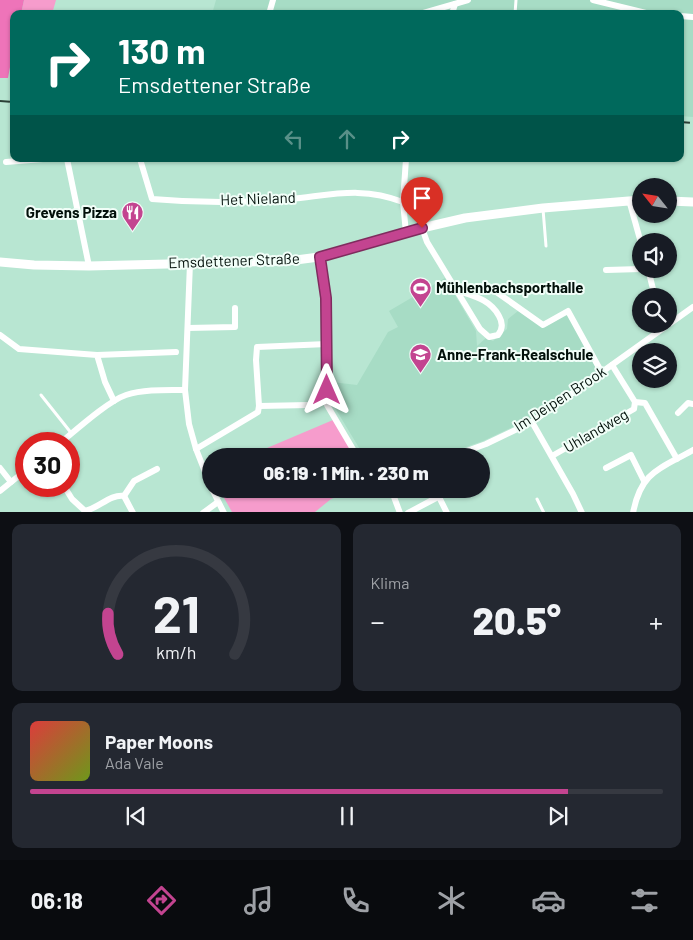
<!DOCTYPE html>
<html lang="de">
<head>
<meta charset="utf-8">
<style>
  :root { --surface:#171b24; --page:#242831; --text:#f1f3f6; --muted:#9ea1a6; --line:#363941; --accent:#c34490 }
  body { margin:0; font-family:Barlow,sans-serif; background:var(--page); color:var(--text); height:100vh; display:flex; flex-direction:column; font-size:19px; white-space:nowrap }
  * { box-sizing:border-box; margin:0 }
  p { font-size:16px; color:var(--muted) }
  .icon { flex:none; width:28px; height:28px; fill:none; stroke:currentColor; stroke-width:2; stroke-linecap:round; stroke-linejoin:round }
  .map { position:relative; height:512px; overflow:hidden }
  .sheet { display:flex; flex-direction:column; gap:12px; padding:12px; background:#0d0f14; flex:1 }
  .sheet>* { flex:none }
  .banner { position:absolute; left:10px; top:10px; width:674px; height:152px; border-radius:10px; box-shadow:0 1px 4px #0004; background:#00695c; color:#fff; overflow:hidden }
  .needle { width:32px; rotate:300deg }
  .controls { position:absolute; left:632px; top:178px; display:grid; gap:10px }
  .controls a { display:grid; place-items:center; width:45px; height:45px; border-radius:50%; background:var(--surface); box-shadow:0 1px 4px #0004; font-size:25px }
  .speed { position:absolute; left:15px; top:432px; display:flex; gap:10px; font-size:25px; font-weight:700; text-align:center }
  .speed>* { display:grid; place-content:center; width:65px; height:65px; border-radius:50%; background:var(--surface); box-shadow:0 1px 4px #0004; line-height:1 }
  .speed .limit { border:8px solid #d22; background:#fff; color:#111 }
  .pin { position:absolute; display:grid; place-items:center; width:42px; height:42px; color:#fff; margin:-51px -21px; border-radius:50% 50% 50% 0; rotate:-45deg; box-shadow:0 0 5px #0007 }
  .pin .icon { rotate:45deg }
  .me { position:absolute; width:55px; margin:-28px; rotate:0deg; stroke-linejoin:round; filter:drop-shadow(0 0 4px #0008) }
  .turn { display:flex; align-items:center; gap:18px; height:105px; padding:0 25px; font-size:22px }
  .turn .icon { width:65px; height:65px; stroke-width:2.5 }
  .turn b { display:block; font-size:35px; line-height:42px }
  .lanes { display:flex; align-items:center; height:48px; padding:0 25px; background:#0003; justify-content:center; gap:25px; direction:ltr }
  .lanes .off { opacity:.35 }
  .big { font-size:38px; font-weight:800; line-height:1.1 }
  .sheet .card { flex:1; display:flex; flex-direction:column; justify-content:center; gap:8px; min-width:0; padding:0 18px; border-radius:10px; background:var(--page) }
  .sheet .dial { align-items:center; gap:0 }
  .dial svg { height:130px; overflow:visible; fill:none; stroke:var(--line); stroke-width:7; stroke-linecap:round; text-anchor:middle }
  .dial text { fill:var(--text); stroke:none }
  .song { display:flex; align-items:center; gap:15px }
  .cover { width:60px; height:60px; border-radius:8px; background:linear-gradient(135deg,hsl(0 70% 55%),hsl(80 70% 35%)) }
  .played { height:5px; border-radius:2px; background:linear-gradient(90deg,var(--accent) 85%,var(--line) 85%) }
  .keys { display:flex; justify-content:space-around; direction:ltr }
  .heat { display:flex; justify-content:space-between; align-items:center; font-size:28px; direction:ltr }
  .sheet .tiles { flex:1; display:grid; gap:12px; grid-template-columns:1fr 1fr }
  .card:last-child { grid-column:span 2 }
  .trip { position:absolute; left:202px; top:448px; width:288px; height:50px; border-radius:25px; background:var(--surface); box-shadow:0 1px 4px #0004; font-weight:800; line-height:50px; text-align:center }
  .tabs { display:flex; height:80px; justify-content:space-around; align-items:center; background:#090b0e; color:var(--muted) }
  .tabs .icon { width:35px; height:35px }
  .tabs .current { color:var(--accent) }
  .tabs b { font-size:22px; color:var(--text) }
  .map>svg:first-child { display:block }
  .built { fill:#a7dcc5 }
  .green { fill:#f69ccc }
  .forest { fill:#ee74b9 }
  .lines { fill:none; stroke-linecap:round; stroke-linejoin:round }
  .lane { stroke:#fff; stroke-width:3 }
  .street { stroke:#fff; stroke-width:6 }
  .secondary { stroke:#fff; stroke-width:9 }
  .rail { stroke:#2b4037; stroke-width:2; stroke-dasharray:10 5; stroke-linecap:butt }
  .route-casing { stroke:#7f2c5e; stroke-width:12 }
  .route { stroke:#c34490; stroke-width:9 }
  .labels { text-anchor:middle; stroke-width:4; stroke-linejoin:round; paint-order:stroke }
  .street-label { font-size:15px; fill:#02100a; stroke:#f1fef8 }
  .poi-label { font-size:15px; font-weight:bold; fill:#02100a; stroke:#f1fef8; text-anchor:start }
</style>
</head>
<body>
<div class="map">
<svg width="693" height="513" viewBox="0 0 693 513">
  <rect width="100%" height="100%" fill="#b8e6d2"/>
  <!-- built -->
  <g class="built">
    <path d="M216 0H693V117L680 116V14H212Z"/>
    <path d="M445 278 476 331 477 346 486 338 493 341 507 329 508 319 518 311 543 328 567 314 598 372 530 419 483 441 440 456H364L332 403V382L357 385 388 332 398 327 389 311Z"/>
  </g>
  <!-- green -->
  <g class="green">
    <path d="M24 0H56L52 14H21Z"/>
    <path d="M333 420 355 456H248Z"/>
    <path d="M219 489H356L331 499 315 512H232Z"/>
  </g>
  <!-- forest -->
  <path class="forest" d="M0 0H24L21 14H14V45L8 78H0Z"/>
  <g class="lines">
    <!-- lane -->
    <g class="lane">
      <path d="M515 14 516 0"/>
      <path d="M543 209 546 246"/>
      <path d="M41 395 72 434"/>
      <path d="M537 499 544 513"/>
    </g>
    <!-- street -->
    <g class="street">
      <path d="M593 0 650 14"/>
      <path d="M269 14 273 0"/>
      <path d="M420 14 468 0"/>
      <path d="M452 14 455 4"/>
      <path d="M680 16 693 17"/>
      <path d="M67 159 89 266"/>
      <path d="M140 159 152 199C197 203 245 203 290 199 332 195 362 186 403 202"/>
      <path d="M406 159 403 202 406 233"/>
      <path d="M6 162 43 159"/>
      <path d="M629 200 641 243"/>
      <path d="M422 228 427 242 480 329 489 337 498 335C503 329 503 323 499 316 490 299 473 296 456 290"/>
      <path d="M319 257 326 298 327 405 357 456"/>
      <path d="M190 263 185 390 189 424 196 449 211 487"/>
      <path d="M648 269 653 289"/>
      <path d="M606 270 641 269"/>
      <path d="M485 284 543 325 568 311 602 373"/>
      <path d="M188 328 235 327V308"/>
      <path d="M0 335 19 349 97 355 105 382 114 401"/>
      <path d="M97 355 176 352"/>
      <path d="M612 365 635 402 645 403 677 459"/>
      <path d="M259 406 309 405"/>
      <path d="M678 413 688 403 693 404"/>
      <path d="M532 422 573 494 582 513"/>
      <path d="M59 444C75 431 108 401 126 395 144 389 166 390 185 390"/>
      <path d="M196 449 258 412 259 406 256 360 257 347 327 344"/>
      <path d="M453 456 486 444 532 422 693 307"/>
      <path d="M552 456 634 409 635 402"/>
      <path d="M0 468 11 482"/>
      <path d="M606 468 631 455 644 481"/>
      <path d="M64 486 72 499 85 511C99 508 110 494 124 496L134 481 157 469"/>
      <path d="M212 489 224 513"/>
      <path d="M391 489 400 513"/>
      <path d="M435 489 447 513"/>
      <path d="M0 491 26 470"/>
      <path d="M124 496 133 513"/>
      <path d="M203 513 218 502"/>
      <path d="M408 513 438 497"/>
      <path d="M633 513C641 471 660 469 693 450"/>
    </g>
    <!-- secondary -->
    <g class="secondary">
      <path d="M669 201 693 202"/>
      <path d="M0 262 34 265 89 266 288 261 319 257 422 228 465 218 543 208 641 200"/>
    </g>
    <!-- rail -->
    <g class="rail">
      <path d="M0 101 14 102"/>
      <path d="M680 122 693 123"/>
    </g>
  </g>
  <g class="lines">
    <defs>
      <path id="route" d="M327 390 326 298 320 257 422 228"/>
    </defs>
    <!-- route casing -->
    <use href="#route" class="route-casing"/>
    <!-- route -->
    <use href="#route" class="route"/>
  </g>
  <!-- icons -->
  <defs>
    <symbol id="restaurant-pin" viewBox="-11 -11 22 30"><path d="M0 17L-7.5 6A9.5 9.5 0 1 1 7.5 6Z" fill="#c34490" stroke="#f1fef8"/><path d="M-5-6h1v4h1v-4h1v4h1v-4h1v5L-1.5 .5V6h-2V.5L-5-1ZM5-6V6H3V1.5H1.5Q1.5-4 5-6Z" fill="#fff"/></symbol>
    <symbol id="stadium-pin" viewBox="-11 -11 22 30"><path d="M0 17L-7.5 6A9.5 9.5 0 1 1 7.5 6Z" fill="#c34490" stroke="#f1fef8"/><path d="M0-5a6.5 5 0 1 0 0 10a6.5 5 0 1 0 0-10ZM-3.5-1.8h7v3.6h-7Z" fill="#fff"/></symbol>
    <symbol id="school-pin" viewBox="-11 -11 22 30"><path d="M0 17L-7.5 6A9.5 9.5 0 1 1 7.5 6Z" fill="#c34490" stroke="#f1fef8"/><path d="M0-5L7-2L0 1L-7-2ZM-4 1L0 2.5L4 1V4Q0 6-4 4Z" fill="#fff"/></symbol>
  </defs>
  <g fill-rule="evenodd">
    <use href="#restaurant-pin" x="120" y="200" width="25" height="34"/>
    <use href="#stadium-pin" x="408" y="276" width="25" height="34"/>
    <use href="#school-pin" x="408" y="342" width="25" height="34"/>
  </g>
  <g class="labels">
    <!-- street labels -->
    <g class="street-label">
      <text transform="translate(258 199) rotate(-2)" y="5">Het Nieland</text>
      <text transform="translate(234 261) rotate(-2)" y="5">Emsdettener Straße</text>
      <text transform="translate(560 399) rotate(-33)" y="5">Im Deipen Brook</text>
      <text transform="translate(596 431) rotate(-30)" y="5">Uhlandweg</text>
    </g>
    <!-- poi labels -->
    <g class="poi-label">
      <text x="117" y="218" text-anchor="end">Grevens Pizza</text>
      <text x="436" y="293">Mühlenbachsporthalle</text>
      <text x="437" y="360">Anne-Frank-Realschule</text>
    </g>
  </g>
</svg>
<div class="controls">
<a><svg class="needle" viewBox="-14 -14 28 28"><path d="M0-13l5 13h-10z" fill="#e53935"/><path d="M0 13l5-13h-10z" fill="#9ea1a6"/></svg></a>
<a><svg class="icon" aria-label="sound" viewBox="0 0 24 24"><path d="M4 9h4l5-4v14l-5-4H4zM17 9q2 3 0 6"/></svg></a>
<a><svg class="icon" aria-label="search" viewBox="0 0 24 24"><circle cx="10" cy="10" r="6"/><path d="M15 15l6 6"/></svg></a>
<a><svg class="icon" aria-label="layers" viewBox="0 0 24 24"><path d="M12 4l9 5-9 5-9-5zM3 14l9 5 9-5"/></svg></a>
</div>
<div class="speed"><div class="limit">30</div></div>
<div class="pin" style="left:422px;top:228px;background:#d93025"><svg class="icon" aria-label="arrive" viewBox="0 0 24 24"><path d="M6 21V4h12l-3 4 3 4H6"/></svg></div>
<svg class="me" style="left:327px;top:390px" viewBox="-20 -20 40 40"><path d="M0-17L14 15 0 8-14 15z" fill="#c34490" stroke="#fff" stroke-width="4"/></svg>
<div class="trip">06:19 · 1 Min. · 230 m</div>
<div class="banner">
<div class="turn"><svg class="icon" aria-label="right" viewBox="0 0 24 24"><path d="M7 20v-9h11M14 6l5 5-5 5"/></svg><div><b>130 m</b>Emsdettener Straße</div></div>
<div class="lanes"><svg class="icon off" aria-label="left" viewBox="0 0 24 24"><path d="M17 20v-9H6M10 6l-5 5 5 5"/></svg><svg class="icon off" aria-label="ahead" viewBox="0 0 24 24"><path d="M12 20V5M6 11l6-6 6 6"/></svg><svg class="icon" aria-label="right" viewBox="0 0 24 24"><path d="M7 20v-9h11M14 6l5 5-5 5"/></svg></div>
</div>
</div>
<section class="sheet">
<div class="tiles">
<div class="card dial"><svg viewBox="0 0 100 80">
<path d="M14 69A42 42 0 1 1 86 69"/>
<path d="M14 69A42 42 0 0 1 8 44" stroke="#c34490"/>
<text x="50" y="56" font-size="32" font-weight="700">21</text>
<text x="50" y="72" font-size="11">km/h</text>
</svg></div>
<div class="card"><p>Klima</p>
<div class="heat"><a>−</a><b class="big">20.5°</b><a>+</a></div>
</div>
<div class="card">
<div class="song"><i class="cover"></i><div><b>Paper Moons</b><p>Ada Vale</p></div></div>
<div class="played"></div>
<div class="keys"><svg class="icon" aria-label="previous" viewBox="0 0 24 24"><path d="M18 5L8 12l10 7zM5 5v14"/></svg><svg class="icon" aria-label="pause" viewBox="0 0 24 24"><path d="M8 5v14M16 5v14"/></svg><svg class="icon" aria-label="next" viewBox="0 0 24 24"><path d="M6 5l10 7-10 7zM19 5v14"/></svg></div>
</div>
</div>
</section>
<nav class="tabs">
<b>06:18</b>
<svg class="icon current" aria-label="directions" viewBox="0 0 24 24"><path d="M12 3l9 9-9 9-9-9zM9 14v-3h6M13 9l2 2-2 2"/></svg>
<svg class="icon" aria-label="music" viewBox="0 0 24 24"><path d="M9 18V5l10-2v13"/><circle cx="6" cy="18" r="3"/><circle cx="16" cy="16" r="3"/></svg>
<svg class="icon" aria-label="phone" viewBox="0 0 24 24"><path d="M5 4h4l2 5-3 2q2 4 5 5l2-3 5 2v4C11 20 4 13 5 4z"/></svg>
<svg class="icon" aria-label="climate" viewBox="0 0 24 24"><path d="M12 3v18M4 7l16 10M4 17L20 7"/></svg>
<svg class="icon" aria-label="car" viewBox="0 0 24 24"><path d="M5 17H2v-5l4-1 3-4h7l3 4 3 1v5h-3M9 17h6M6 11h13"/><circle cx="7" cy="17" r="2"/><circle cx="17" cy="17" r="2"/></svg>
<svg class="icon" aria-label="filters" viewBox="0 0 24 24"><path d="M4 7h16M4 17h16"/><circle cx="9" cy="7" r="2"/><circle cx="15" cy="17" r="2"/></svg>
</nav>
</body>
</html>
